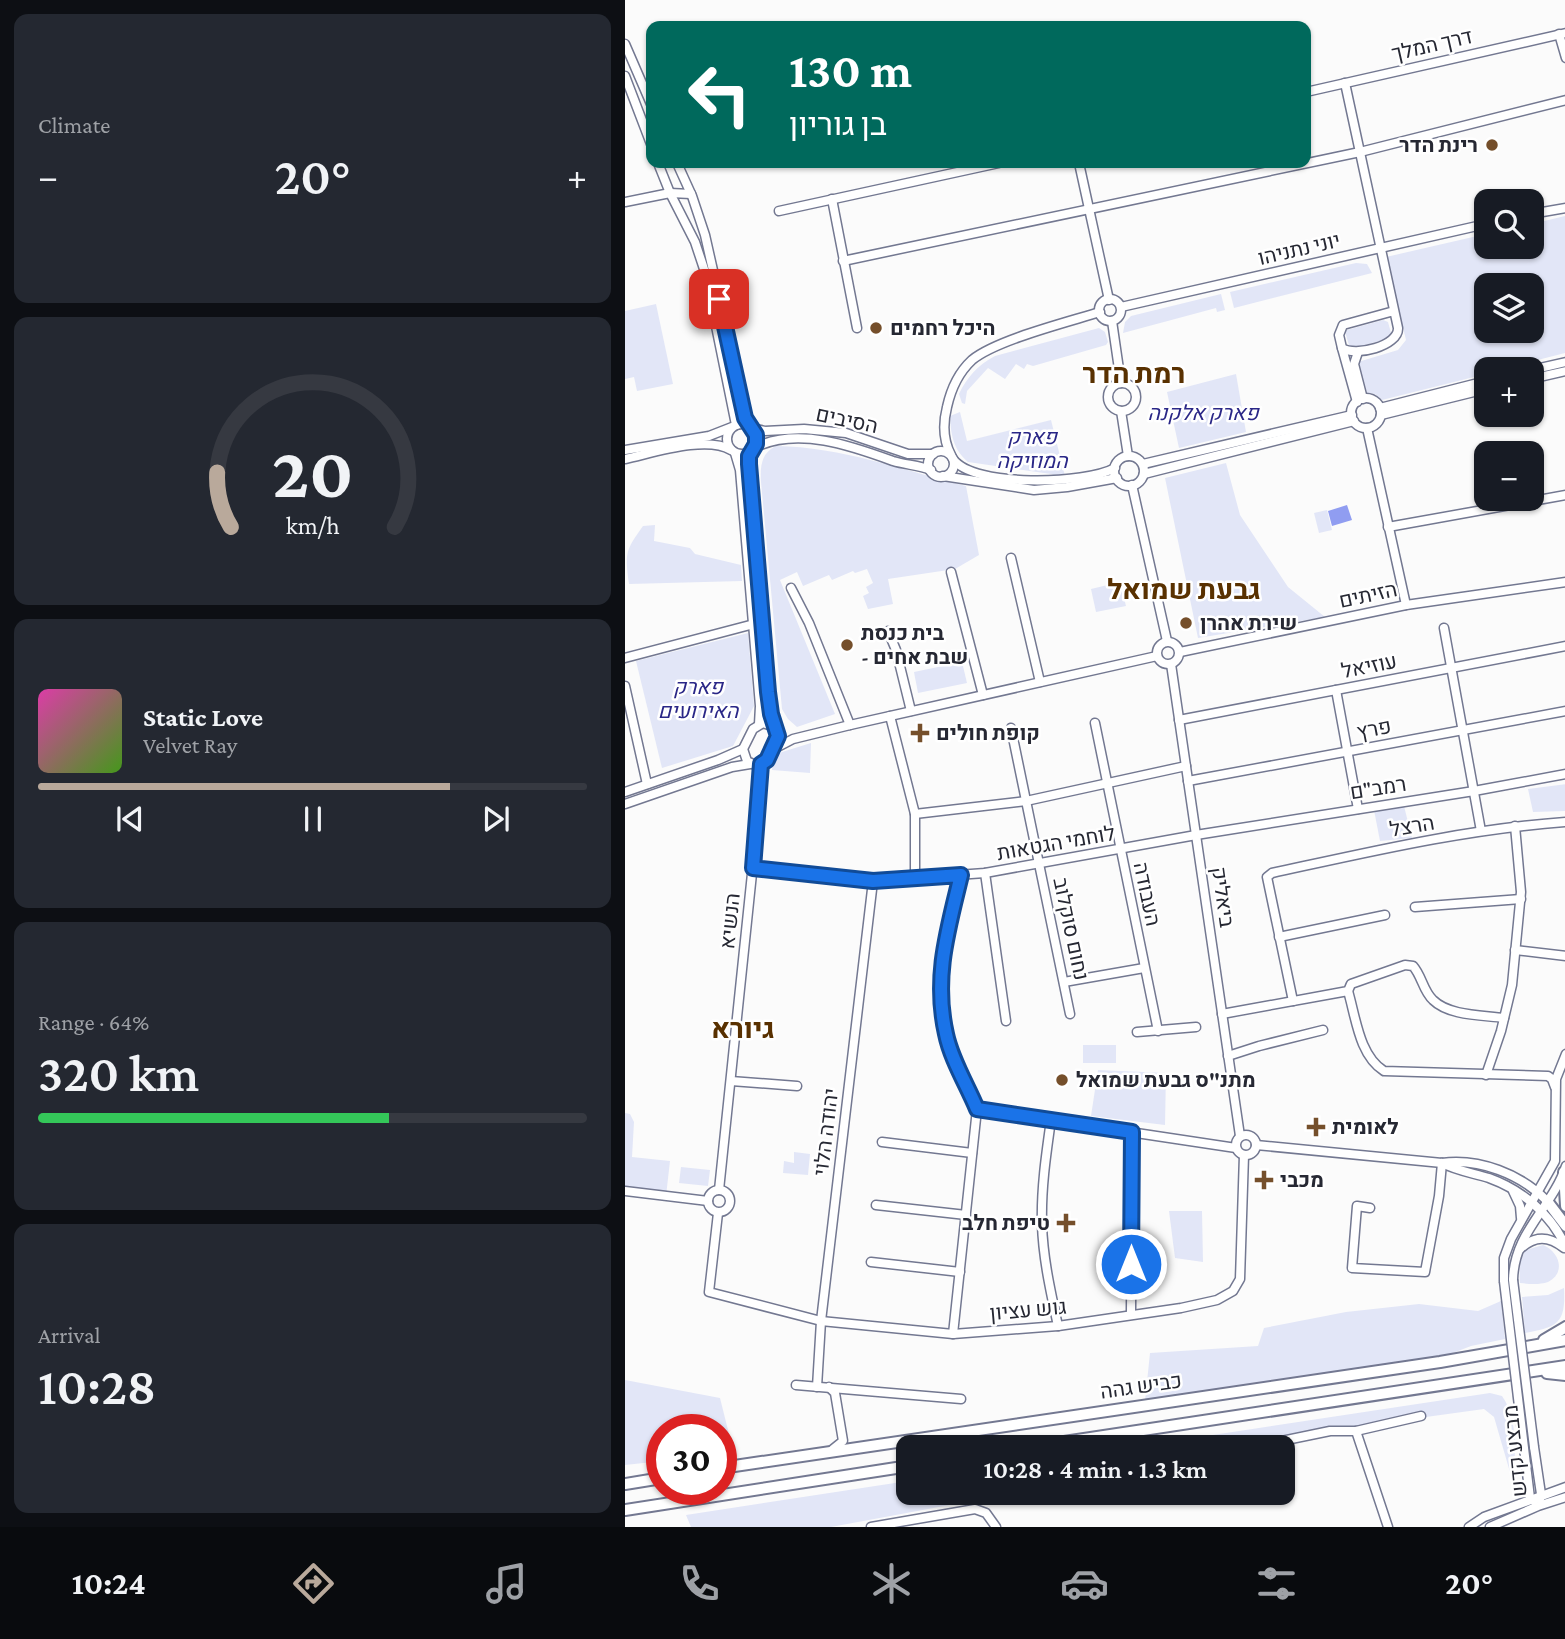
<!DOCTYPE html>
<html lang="en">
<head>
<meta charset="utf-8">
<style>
  :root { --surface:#171b24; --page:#242831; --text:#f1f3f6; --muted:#9ea1a6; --line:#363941; --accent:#b9a99b }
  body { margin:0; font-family:"Crimson Pro",Heebo,serif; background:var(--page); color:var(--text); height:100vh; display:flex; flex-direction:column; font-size:26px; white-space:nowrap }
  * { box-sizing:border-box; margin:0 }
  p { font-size:23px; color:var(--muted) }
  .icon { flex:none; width:38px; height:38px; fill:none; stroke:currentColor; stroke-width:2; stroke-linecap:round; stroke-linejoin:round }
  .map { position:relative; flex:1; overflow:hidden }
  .details { display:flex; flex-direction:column; gap:14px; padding:14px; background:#0d0f14; width:625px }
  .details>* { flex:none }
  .hud { position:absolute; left:21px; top:21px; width:665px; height:147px; border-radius:14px; box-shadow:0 2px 5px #0004; background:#00695c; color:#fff; overflow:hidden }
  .controls { position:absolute; left:849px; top:189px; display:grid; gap:14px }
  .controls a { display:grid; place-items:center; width:70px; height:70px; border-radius:14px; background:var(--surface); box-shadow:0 2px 5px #0004; font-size:35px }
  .speed { position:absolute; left:21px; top:1414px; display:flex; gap:14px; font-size:35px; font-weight:700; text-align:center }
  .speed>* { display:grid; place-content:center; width:91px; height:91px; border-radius:50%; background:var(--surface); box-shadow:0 2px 5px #0004; line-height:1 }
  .speed .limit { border:10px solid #d22; background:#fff; color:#111 }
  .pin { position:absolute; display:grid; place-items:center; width:60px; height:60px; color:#fff; margin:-30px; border-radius:14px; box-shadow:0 4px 10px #0006 }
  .me { position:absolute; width:77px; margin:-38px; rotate:0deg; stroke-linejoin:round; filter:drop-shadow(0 0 5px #0008) }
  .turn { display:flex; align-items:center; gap:24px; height:147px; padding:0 28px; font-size:32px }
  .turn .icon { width:91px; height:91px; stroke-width:2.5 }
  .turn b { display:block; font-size:49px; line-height:60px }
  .big { font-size:52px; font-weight:600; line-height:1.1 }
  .details .widget { flex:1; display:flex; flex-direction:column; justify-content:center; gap:10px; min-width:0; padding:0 24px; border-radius:14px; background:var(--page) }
  .details .dial { align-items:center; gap:0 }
  .dial svg { height:182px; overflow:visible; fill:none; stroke:var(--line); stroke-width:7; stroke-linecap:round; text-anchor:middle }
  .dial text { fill:var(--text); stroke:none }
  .song { display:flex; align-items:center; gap:21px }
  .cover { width:84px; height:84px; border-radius:10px; background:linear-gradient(135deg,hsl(320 70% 55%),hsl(100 70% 35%)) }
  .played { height:7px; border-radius:4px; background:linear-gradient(90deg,var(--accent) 75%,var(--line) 75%) }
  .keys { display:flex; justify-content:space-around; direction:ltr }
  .heat { display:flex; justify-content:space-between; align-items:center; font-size:38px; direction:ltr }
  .charge { height:10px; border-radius:5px; background:linear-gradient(90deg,#34c759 64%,var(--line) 0) }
  .trip { position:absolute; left:271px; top:1435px; width:399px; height:70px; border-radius:14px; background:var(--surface); box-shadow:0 2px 5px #0004; font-weight:600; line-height:70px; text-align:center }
  .tabs { display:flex; height:112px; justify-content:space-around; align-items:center; background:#090b0e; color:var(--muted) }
  .tabs .icon { width:49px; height:49px }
  .tabs .selected { color:var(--accent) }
  .tabs b { font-size:32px; color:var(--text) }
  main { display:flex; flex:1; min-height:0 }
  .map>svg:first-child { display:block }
  .green { fill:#e2e6f7; fill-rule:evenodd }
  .water { fill:#909df1 }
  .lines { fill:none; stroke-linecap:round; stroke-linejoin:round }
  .minor-casing { stroke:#737891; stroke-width:11 }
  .highway-casing { stroke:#737891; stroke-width:14 }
  .minor { stroke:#fff; stroke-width:8 }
  .highway { stroke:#fff; stroke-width:10 }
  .minor-bridge-casing { stroke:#737891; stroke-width:11; stroke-linecap:butt }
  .minor-bridge { stroke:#fff; stroke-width:8 }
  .route-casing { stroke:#114b97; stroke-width:18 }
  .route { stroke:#1a73e8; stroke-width:12 }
  .poi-dot { fill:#754f2b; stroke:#fff; stroke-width:2.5 }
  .labels { text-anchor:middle; stroke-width:5; stroke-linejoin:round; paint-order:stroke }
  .street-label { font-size:21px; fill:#262833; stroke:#fff }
  .poi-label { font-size:21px; font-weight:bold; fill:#262833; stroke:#fff; text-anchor:start }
  .park-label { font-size:21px; font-style:italic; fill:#2a2787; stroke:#fff }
  .district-label { font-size:28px; font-weight:bold; fill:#593101; stroke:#fff }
</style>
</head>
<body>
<main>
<section class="details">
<div class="widget"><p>Climate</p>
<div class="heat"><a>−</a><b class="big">20°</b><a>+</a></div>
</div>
<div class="widget dial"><svg viewBox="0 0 100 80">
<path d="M14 69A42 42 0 1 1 86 69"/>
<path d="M14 69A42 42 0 0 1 8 45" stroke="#b9a99b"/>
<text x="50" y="56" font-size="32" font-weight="700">20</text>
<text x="50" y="72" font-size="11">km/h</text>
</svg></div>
<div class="widget">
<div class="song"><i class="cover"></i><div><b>Static Love</b><p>Velvet Ray</p></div></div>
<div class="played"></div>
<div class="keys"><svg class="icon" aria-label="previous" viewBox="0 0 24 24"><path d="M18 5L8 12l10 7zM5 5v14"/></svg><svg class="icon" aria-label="pause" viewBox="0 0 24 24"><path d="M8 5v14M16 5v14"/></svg><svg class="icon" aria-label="next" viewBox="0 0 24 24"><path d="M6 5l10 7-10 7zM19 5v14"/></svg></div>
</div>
<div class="widget"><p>Range · 64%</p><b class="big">320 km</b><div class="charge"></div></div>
<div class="widget"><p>Arrival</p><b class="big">10:28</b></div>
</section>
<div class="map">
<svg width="941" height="1527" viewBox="0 0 941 1527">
  <rect width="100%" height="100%" fill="#fbfbfb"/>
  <!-- green -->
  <g class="green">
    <path d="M940 216V353L878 369H861V374L757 400 750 394 742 393 733 362 773 350 781 340 761 257 861 234V247H906L907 224ZM861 285H906V331H861Z"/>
    <path d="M731 263 742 264 747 273 609 308 605 292Z"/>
    <path d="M596 294 600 310 592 312 591 308 498 333 500 322 506 316Z"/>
    <path d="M31 304 48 384 12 391 9 377 0 379V311Z"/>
    <path d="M758 320 763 322 766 333 762 339 729 348 724 345 720 332 722 330Z"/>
    <path d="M474 328 480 332 483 342 481 345 408 366 402 364 399 369 391 364 380 379 363 368 342 391 340 404 337 403 334 394C342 377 353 365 370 356Z"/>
    <path d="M611 374 621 432 554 448 542 392Z"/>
    <path d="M335 412 342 441 426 420 441 480 426 474 343 462C328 449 326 435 325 416Z"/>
    <path d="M151 446C217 447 278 470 341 486L354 555 330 569 263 579 268 604 243 609 238 596 244 593 241 587 248 583 242 569 230 573 228 571 207 580 204 575 178 586 172 572 155 580 210 714 172 727 163 719 157 709 136 482C135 467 136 453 151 446Z"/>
    <path d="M601 463 615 515 663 587 700 617 573 638 540 478Z"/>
    <path d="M702 510 707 530 694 533 689 513Z"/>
    <path d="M30 525 29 541 65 548 70 554 116 565 117 581 4 584C0 553 0 551 18 526Z"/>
    <path d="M495 582 501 606 471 612 466 589Z"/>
    <path d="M123 633 129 706 108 746 37 768 11 661Z"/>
    <path d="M337 662 342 683 293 693 289 672Z"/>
    <path d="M186 743 185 773 147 770 148 758 157 752Z"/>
    <path d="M941 784 940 811 908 812 903 789Z"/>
    <path d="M779 806 787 838 755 841 749 810Z"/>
    <rect x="458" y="1045" width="33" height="18"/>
    <path d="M473 1070 541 1073 540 1125 466 1116Z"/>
    <path d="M0 1113 5 1114 9 1122 7 1157 45 1161 41 1196 0 1191Z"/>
    <path d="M169 1152 185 1154 183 1175 158 1173 159 1161 169 1163Z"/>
    <path d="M56 1167 85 1170 83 1186 54 1183Z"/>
    <path d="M544 1211H577L578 1262 550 1258Z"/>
    <path d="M918 1245C935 1252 941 1273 923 1282 914 1285 905 1284 895 1283 894 1269 894 1261 901 1250Z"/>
    <path d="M939 1288C941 1324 932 1327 900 1333L897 1297 923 1295Z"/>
    <path d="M876 1301 880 1339 846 1346 815 1358 520 1401 525 1353 633 1346 639 1328 721 1312 794 1304 853 1311Z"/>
    <path d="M0 1380 95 1398 109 1454 96 1455V1430H37V1461L0 1465Z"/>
    <path d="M865 1393 877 1396C892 1417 892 1454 887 1479L869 1417 859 1409 583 1447H509Z"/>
    <path d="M283 1481 284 1493H448L450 1502 357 1499 206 1527H66L61 1515Z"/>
  </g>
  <!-- water -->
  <path class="water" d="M722 505 727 520 707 526 703 511Z"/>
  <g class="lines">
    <defs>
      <g id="minor">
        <path d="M934 34 941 58"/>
        <path d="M0 44 26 104"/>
        <path d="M0 76 26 144"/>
        <path d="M720 83 773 328C774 346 730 357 717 348L714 335 718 325 769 311"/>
        <path d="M681 92 941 33"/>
        <path d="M33 163 45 193 70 242 80 272 111 425"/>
        <path d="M52 163 67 196 80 235 123 425"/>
        <path d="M454 163 484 300"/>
        <path d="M207 199 232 328"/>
        <path d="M0 202 45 193 66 194"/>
        <path d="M154 211 374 163"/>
        <path d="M906 214 941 208"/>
        <path d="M218 261 735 152 941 100"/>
        <circle cx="485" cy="310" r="11"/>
        <path d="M496 307 861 224"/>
        <path d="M487 321 496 383"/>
        <path d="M717 348 732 402"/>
        <path d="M733 352 729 364 738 399"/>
        <path d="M906 370 941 362"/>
        <path d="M906 379 941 371"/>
        <circle cx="497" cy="397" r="14"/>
        <circle cx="741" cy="413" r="15"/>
        <path d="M755 408 861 381"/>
        <path d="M496 411 503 456"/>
        <path d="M756 415 861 389"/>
        <circle cx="117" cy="439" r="15"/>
        <path d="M127 428 140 431 179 429 221 433 283 454H308"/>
        <path d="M742 428 781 605"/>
        <path d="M129 448C172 426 227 446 268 461 281 465 294 465 306 470"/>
        <path d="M0 450 84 436 107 427"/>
        <path d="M128 450 124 464 143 692 150 727"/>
        <circle cx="316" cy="464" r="13"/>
        <path d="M110 453 115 470 135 706 134 724"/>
        <path d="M326 455C318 440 318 423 322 407 326 389 333 373 347 360 371 340 443 322 475 312"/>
        <circle cx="504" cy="471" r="15"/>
        <path d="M0 459C28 453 81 435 106 450"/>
        <path d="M328 459C349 488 461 484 490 468"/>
        <path d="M518 464 727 415"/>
        <path d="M519 474 729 421"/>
        <path d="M318 476 409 490 442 487 492 478"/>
        <path d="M507 485 542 641"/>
        <path d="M763 527 941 495"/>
        <path d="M386 558 415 682"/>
        <path d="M326 572 358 695"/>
        <path d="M166 588 184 623 225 725"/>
        <path d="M819 628 856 831"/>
        <path d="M263 631 271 650 286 711"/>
        <circle cx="543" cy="653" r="11"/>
        <path d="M555 652 781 605 941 582"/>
        <path d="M0 658 129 624"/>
        <path d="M546 664 615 1136"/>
        <path d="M0 686 22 784"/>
        <path d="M711 690 733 809"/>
        <path d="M265 716 290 814V878"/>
        <path d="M554 720 941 646"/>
        <path d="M138 723 150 727 152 741 142 760 130 765 122 761 118 749 128 729Z"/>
        <path d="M470 723 533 1031"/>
        <path d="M386 728 445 1014"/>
        <path d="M147 750 168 739 225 725 532 656"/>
        <path d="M563 781 941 711"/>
        <path d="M0 792 93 760 118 749"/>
        <path d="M0 804 107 767 125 764"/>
        <path d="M290 814 401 801 561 766"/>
        <path d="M128 868 248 881 360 873 571 835 849 791 941 774"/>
        <path d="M360 873 381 1021"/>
        <path d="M790 907 896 899"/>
        <path d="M654 937 760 915"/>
        <path d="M890 950 941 956"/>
        <path d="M439 982 519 968"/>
        <path d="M723 991C731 1018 734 1055 759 1071L923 1076 927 1079 930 1087"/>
        <path d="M668 1001 642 877 647 873C744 852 841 829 941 822"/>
        <path d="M597 1014 723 991 726 984 780 965 788 966C797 976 798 991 808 1000 824 1016 858 1015 879 1018"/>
        <path d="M512 1032 571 1027"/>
        <path d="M603 1056 634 1046 698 1030"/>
        <path d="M861 1075 876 1031 887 985 896 892 890 826"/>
        <path d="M106 1081 172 1086"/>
        <path d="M352 1109 611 1148"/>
        <path d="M426 1120C421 1155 416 1189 417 1224 418 1259 426 1293 433 1326"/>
        <circle cx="621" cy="1145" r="10"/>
        <path d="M257 1142 347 1153"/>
        <path d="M631 1145 817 1163C854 1158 896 1174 922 1201"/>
        <path d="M817 1163C832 1171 848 1173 864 1178 897 1190 926 1214 941 1247"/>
        <circle cx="94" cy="1201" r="11"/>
        <path d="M94 1190 133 816 136 764"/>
        <path d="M0 1191 83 1201"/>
        <path d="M888 1191 895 1206 896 1218"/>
        <path d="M251 1205 341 1215"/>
        <path d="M745 1208 732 1206 727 1268 800 1272 814 1196 817 1163"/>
        <path d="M93 1213 84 1292 196 1321 328 1334 433 1326 556 1308 592 1300 608 1291 615 1279 619 1155"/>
        <path d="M895 1249C910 1235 924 1236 939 1248"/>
        <path d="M246 1262 335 1272"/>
        <path d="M888 1280C889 1232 927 1208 941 1166"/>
        <path d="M879 1281V1258L886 1239 930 1161 931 1079 941 1054"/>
        <path d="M506 1314 507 1132"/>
        <path d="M328 1334 352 1109 321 1036 315 993 317 957 336 875"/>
        <path d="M171 1385 336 1399"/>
        <path d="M192 1387 196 1321 248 881"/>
        <path d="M204 1387 210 1393 218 1441 208 1449"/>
        <path d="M731 1431 796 1416"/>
        <path d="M637 1445 705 1431H731L763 1527"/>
        <path d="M909 1447 916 1494 915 1499"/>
        <path d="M899 1448 905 1498 909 1501"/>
        <path d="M246 1527 350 1509 361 1513 371 1527"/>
        <path d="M844 1527 859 1517 941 1487"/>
        <path d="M865 1527 913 1506 941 1497"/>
      </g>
      <g id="highway">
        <path d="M939 1172 941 1206"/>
        <path d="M922 1201 941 1226"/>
        <path d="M919 1340 941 1327"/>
        <path d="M922 1373 941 1375"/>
        <path d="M406 1447 941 1366"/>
        <path d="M96 1468 815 1362 941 1340"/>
        <path d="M0 1484 37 1478"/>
        <path d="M0 1510 284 1466"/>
      </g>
    </defs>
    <!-- minor casing -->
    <use href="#minor" class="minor-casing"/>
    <!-- highway casing -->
    <use href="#highway" class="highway-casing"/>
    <!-- minor -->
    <use href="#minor" class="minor"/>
    <!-- highway -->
    <use href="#highway" class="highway"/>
    <defs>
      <g id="minor-bridge">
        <path d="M888 1280 909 1447"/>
        <path d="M879 1281 899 1448"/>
      </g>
    </defs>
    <!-- minor-bridge casing -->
    <use href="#minor-bridge" class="minor-bridge-casing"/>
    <!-- minor-bridge -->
    <use href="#minor-bridge" class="minor-bridge"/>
  </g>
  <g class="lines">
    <defs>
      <path id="route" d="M94 299 120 418 131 435V444L124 456V464L143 692 146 714 153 736 142 760 136 764 128 868 248 881 336 875C323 929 308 977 321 1034 326 1059 342 1085 352 1109L507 1132 506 1264"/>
    </defs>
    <!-- route casing -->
    <use href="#route" class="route-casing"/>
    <!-- route -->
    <use href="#route" class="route"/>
  </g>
  <!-- markers -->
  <g class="poi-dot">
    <circle cx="867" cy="145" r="7"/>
    <circle cx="251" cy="328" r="7"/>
    <circle cx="561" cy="623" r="7"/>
    <circle cx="222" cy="645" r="7"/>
    <path d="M291.5 722.5h7v7h7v7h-7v7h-7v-7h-7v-7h7z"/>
    <circle cx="437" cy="1080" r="7"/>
    <path d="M687.5 1116.5h7v7h7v7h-7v7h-7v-7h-7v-7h7z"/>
    <path d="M635.5 1169.5h7v7h7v7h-7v7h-7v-7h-7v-7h7z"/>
    <path d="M437.5 1212.5h7v7h7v7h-7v7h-7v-7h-7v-7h7z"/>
  </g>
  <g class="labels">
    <!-- street labels -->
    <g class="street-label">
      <text transform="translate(807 45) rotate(-13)" y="7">דרך המלך</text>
      <text transform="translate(674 249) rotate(-13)" y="7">יוני נתניהו</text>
      <text transform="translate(222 420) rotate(12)" y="7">הסיבים</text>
      <text transform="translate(743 595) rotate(-12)" y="7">הזיתים</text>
      <text transform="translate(744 666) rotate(-11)" y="7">עוזיאל</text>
      <text transform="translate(749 729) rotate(-11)" y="7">פרץ</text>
      <text transform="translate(753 788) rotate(-9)" y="7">רמב"ם</text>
      <text transform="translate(787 826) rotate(-10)" y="7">הרצל</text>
      <text transform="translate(431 843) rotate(-10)" y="7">לוחמי הגטאות</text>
      <text transform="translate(522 894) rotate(78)" y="7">העבודה</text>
      <text transform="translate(598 897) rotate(82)" y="7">ביאליק</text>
      <text transform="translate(105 921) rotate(-84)" y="7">הנשיא</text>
      <text transform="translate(446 929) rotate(78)" y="7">נחום סוקלוב</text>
      <text transform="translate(201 1132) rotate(-83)" y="7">יהודה הלוי</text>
      <text transform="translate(403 1310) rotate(-5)" y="7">גוש עציון</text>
      <text transform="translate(516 1386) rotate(-8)" y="7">כביש גהה</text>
      <text transform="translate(890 1451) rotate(-96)" y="7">מבצע קדש</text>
    </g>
    <!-- poi labels -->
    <g class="poi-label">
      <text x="853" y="152" text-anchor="end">רינת הדר</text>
      <text x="265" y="335">היכל רחמים</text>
      <text x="575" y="630">שירת אהרן</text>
      <text x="236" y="640">בית כנסת<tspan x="236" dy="24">- שבת אחים</tspan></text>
      <text x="311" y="740">קופת חולים</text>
      <text x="451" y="1087">מתנ"ס גבעת שמואל</text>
      <text x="707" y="1134">לאומית</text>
      <text x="655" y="1187">מכבי</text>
      <text x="425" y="1230" text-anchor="end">טיפת חלב</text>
    </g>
    <!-- park labels -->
    <g class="park-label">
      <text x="578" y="420">פארק אלקנה</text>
      <text x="407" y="444">פארק<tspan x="407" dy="24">המוזיקה</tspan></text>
      <text x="73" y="694">פארק<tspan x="73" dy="24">האירועים</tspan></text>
    </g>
    <!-- district labels -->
    <g class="district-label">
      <text x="509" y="383">רמת הדר</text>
      <text x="559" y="599">גבעת שמואל</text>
      <text x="118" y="1038">גיורא</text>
    </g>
  </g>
</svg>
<div class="controls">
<a><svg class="icon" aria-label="search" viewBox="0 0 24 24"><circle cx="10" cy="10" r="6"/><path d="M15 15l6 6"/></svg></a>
<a><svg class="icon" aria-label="layers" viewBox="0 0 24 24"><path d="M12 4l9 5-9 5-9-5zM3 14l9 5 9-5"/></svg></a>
<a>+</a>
<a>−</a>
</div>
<div class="speed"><div class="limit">30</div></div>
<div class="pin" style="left:94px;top:299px;background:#d93025"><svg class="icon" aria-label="arrive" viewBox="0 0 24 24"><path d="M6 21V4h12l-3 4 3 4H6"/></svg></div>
<svg class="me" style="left:506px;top:1264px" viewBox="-20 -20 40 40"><circle r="17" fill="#1a73e8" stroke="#fff" stroke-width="3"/><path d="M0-11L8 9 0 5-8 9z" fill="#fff"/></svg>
<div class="trip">10:28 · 4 min · 1.3 km</div>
<div class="hud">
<div class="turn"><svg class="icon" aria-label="left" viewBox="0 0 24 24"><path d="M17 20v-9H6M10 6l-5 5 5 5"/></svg><div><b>130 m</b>בן גוריון</div></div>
</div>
</div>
</main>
<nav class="tabs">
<b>10:24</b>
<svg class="icon selected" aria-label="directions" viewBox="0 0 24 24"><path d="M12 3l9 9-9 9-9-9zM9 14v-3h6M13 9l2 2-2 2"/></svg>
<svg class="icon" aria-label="music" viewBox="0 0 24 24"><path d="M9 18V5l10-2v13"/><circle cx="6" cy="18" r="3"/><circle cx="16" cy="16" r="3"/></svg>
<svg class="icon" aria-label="phone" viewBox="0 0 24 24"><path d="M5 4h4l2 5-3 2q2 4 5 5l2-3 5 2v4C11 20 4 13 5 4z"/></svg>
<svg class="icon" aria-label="climate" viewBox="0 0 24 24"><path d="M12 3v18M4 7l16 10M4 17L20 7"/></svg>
<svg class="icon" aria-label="car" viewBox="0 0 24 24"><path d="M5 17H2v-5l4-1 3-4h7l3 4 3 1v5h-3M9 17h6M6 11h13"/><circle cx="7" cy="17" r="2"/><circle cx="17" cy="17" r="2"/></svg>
<svg class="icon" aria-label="filters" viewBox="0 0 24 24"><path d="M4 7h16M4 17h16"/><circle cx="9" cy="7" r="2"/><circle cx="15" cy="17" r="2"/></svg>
<b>20°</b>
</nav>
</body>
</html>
